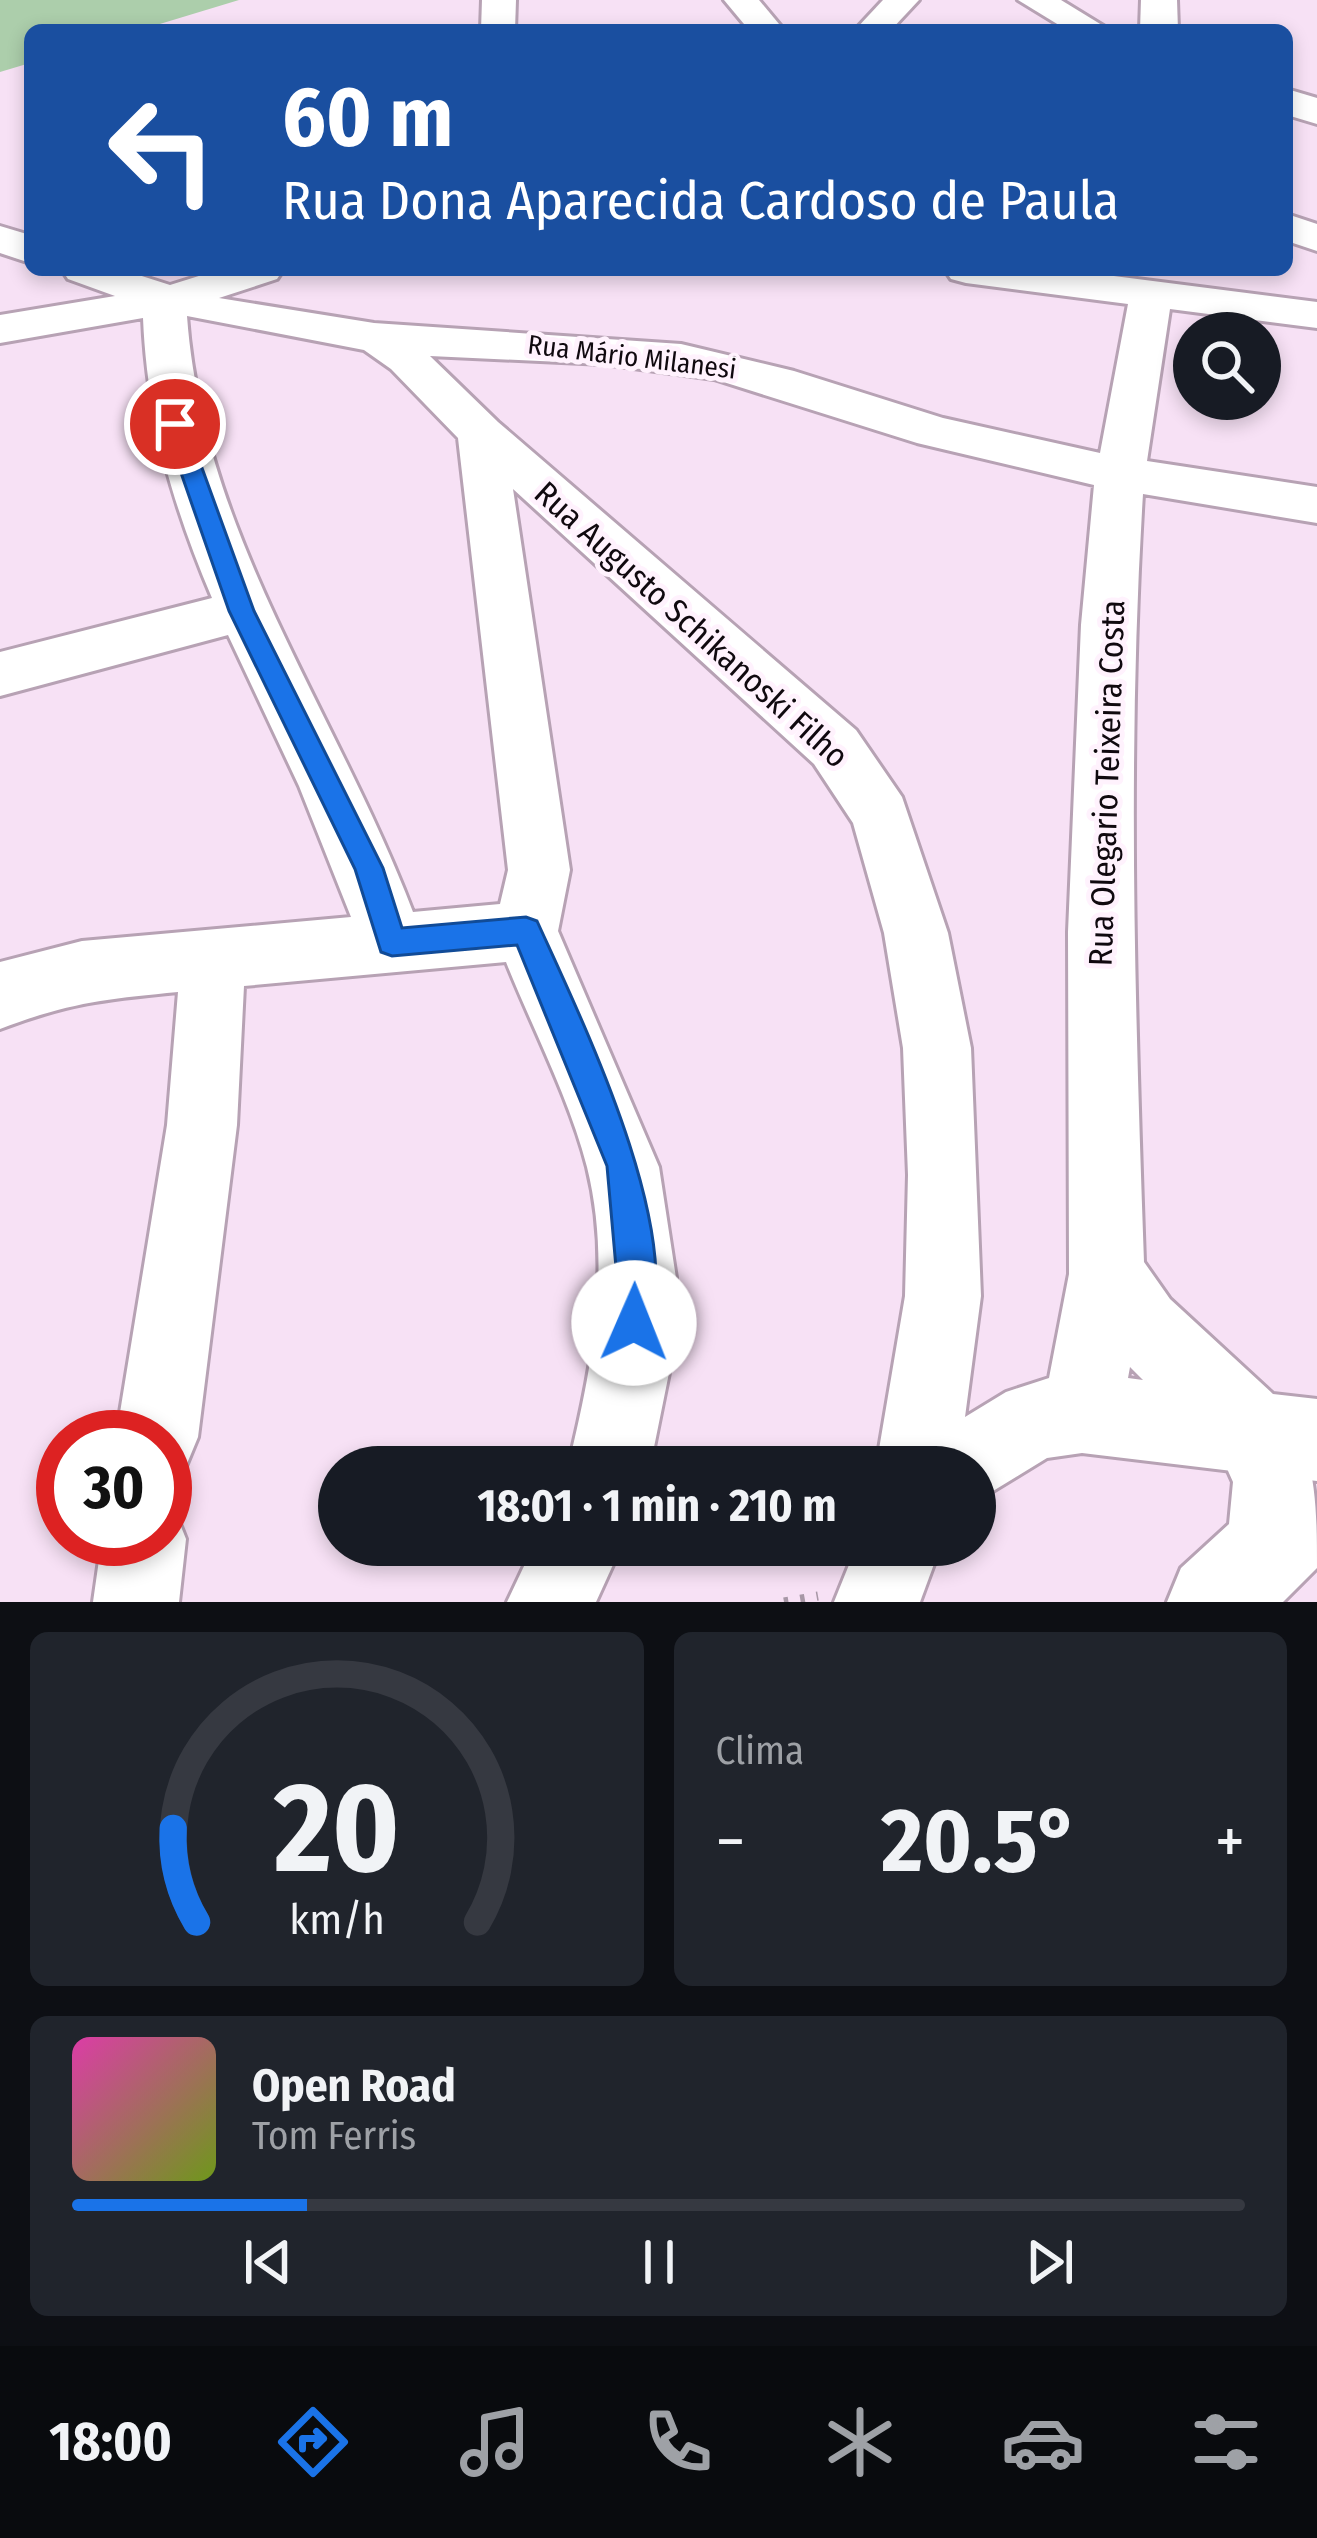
<!DOCTYPE html>
<html lang="pt">
<head>
<meta charset="utf-8">
<style>
  :root { --surface:#171b24; --page:#20242c; --text:#f1f3f6; --muted:#9ea1a6; --line:#363941; --accent:#1a73e8 }
  body { margin:0; font-family:"Fira Sans Condensed",sans-serif; background:var(--page); color:var(--text); height:100vh; display:flex; flex-direction:column; font-size:45px; white-space:nowrap }
  * { box-sizing:border-box; margin:0 }
  p { font-size:39px; color:var(--muted) }
  .icon { flex:none; width:66px; height:66px; fill:none; stroke:currentColor; stroke-width:2; stroke-linecap:round; stroke-linejoin:round }
  .map { position:relative; height:1602px; overflow:hidden }
  .panel { display:flex; flex-direction:column; gap:30px; padding:30px; background:#0d0f14; flex:1 }
  .panel>* { flex:none }
  .guide { position:absolute; left:24px; top:24px; width:1269px; height:252px; border-radius:18px; box-shadow:0 6px 18px #0003; background:#1a4fa0; color:#fff; overflow:hidden }
  .buttons { position:absolute; left:1173px; top:312px; display:grid; gap:24px }
  .buttons a { display:grid; place-items:center; width:108px; height:108px; border-radius:50%; background:var(--surface); box-shadow:0 6px 18px #0003; font-size:60px }
  .speed { position:absolute; left:36px; top:1410px; display:flex; gap:24px; font-size:60px; font-weight:700; text-align:center }
  .speed>* { display:grid; place-content:center; width:156px; height:156px; border-radius:50%; background:var(--surface); box-shadow:0 6px 18px #0003; line-height:1 }
  .speed .limit { border:18px solid #d22; background:#fff; color:#111 }
  .pin { position:absolute; display:grid; place-items:center; width:102px; height:102px; color:#fff; margin:-51px; border:6px solid #fff; border-radius:50%; box-shadow:0 3px 12px #0007 }
  .me { position:absolute; width:132px; margin:-66px; rotate:1deg; stroke-linejoin:round; filter:drop-shadow(0 0 9px #0008) }
  .turn { display:flex; align-items:center; gap:42px; height:252px; padding:0 60px; font-size:54px }
  .turn .icon { width:156px; height:156px; stroke-width:2.5 }
  .turn b { display:block; font-size:84px; line-height:102px }
  .big { font-size:90px; font-weight:700; line-height:1.1 }
  .panel .widget { flex:1; display:flex; flex-direction:column; justify-content:center; gap:18px; min-width:0; padding:0 42px; border-radius:18px; background:var(--page) }
  .panel .dial { align-items:center; gap:0 }
  .dial svg { height:312px; overflow:visible; fill:none; stroke:var(--line); stroke-width:7; stroke-linecap:round; text-anchor:middle }
  .dial text { fill:var(--text); stroke:none }
  .song { display:flex; align-items:center; gap:36px }
  .cover { width:144px; height:144px; border-radius:18px; background:linear-gradient(135deg,hsl(320 70% 55%),hsl(80 70% 35%)) }
  .played { height:12px; border-radius:6px; background:linear-gradient(90deg,var(--accent) 20%,var(--line) 20%) }
  .keys { display:flex; justify-content:space-around; direction:ltr }
  .heat { display:flex; justify-content:space-between; align-items:center; font-size:66px; direction:ltr }
  .panel .tiles { flex:1; display:grid; gap:30px; grid-template-columns:1fr 1fr }
  .widget:last-child { grid-column:span 2 }
  .trip { position:absolute; left:318px; top:1446px; width:678px; height:120px; border-radius:60px; background:var(--surface); box-shadow:0 6px 18px #0003; font-weight:700; line-height:120px; text-align:center }
  .dock { display:flex; height:192px; justify-content:space-around; align-items:center; background:#090b0e; color:var(--muted) }
  .dock .icon { width:84px; height:84px }
  .dock .active { color:var(--accent) }
  .dock b { font-size:54px; color:var(--text) }
  .map>svg:first-child { display:block }
  .green { fill:#acceab }
  .lines { fill:none; stroke-linecap:round; stroke-linejoin:round }
  .minor-casing { stroke:#b7a2b4; stroke-width:6 }
  .major-casing { stroke:#b7a2b4; stroke-width:6 }
  .path { stroke:#a797a6; stroke-width:9; stroke-dasharray:4.5 12; stroke-linecap:butt }
  .minor { fill:#fff; fill-rule:evenodd }
  .major { fill:#fff; fill-rule:evenodd }
  .route { fill:#1a73e8; stroke:#114b97; stroke-width:3 }
  .labels { text-anchor:middle; stroke-width:10; stroke-linejoin:round; paint-order:stroke }
  .far-street-label { font-size:27px; fill:#10090f; stroke:#fff2fd }
  .street-label { font-size:33px; fill:#10090f; stroke:#fff2fd }
</style>
</head>
<body>
<div class="map">
<svg width="1317" height="1602" viewBox="0 0 1317 1602">
  <rect width="100%" height="100%" fill="#f7e1f5"/>
  <!-- green -->
  <path class="green" d="M0 0H239L140 30H30V63L0 72Z"/>
  <g class="lines">
    <defs>
      <g id="minor">
        <path d="M482 0H516L515 30H481Z"/>
        <path d="M724 0H759L784 30H749Z"/>
        <path d="M883 0H919L891 30H855Z"/>
        <path d="M1018 0H1061L1110 30H1067Z"/>
        <path d="M1287 214 1317 224V251L1287 241Z"/>
        <path d="M0 226 30 235V263L0 253Z"/>
        <path d="M62 270H123L170 285 218 270H283L277 279 219 298 374 323 681 344 794 371 943 418 1100 453 1128 304 966 283 951 279 945 270H1067L1317 302V328L1170 309 1147 461 1317 487V523L1143 494C1127 751 1135 1006 1144 1262L1170 1299 1273 1394 1317 1399V1481L1082 1453 1047 1458 975 1502V1467H876L905 1296 908 1175 903 1048 884 933 853 823 814 764 513 489 570 870 558 931 659 1167 676 1278 670 1368 650 1467H568C592 1368 612 1268 587 1167 570 1100 532 1027 506 962L244 986 237 1125 198 1437 186 1466 165 1474V1437H116L167 1125 178 992C105 999 68 1003 0 1029V962L82 941 351 917 299 786 228 635 0 696V652L212 598C173 506 147 418 143 318L0 343V315L115 296 68 279ZM187 316 364 350 391 369 458 438 508 870 500 904 413 912C337 712 203 536 187 316ZM430 356 604 364 714 379 917 443 1094 485 1081 625 1068 932 1069 1274 1049 1378 1006 1392 965 1417 981 1296 971 1048 948 933 902 797 856 730 498 422ZM1130 1367 1143 1380 1128 1378Z"/>
        <path d="M165 1505 174 1509 186 1539 179 1602H93L102 1539H165Z"/>
        <path d="M534 1545H622L596 1602H507Z"/>
        <path d="M857 1545H941L920 1602H834Z"/>
      </g>
      <g id="major">
        <path d="M1141 0H1177L1178 30H1140Z"/>
        <path d="M1287 89 1317 98V124L1287 115Z"/>
        <path d="M1257 1390C1317 1422 1317 1499 1317 1568L1283 1602H1167L1181 1568 1229 1524 1233 1482 1212 1435 1226 1404Z"/>
      </g>
    </defs>
    <!-- minor casing -->
    <use href="#minor" class="minor-casing"/>
    <!-- major casing -->
    <use href="#major" class="major-casing"/>
    <!-- path -->
    <path class="path" d="M784 1602 818 1596"/>
    <!-- minor -->
    <use href="#minor" class="minor"/>
    <!-- major -->
    <use href="#major" class="major"/>
  </g>
  <!-- route -->
  <path class="route" d="M175 417 186 424 254 611 383 868 402 928 526 917 537 921C580 1016 688 1236 647 1335L634 1341 622 1335 607 1166 517 945 392 956 381 952 355 869 229 611 164 424Z"/>
  <g class="labels">
    <!-- far-street labels -->
    <g class="far-street-label">
      <text transform="translate(632 357) rotate(7)" y="9">Rua Mário Milanesi</text>
    </g>
    <!-- street labels -->
    <g class="street-label">
      <text transform="translate(692 624) rotate(42)" y="12">Rua Augusto Schikanoski Filho</text>
      <text transform="translate(1106 783) rotate(-88)" y="12">Rua Olegario Teixeira Costa</text>
    </g>
  </g>
</svg>
<div class="buttons">
<a><svg class="icon" aria-label="search" viewBox="0 0 24 24"><circle cx="10" cy="10" r="6"/><path d="M15 15l6 6"/></svg></a>
</div>
<div class="speed"><div class="limit">30</div></div>
<div class="pin" style="left:175px;top:424px;background:#d93025"><svg class="icon" aria-label="arrive" viewBox="0 0 24 24"><path d="M6 21V4h12l-3 4 3 4H6"/></svg></div>
<svg class="me" style="left:634px;top:1323px" viewBox="-20 -20 40 40"><circle r="19" fill="#fff"/><path d="M0-13L10 11 0 6-10 11z" fill="#1a73e8"/></svg>
<div class="trip">18:01 · 1 min · 210 m</div>
<div class="guide">
<div class="turn"><svg class="icon" aria-label="left" viewBox="0 0 24 24"><path d="M17 20v-9H6M10 6l-5 5 5 5"/></svg><div><b>60 m</b>Rua Dona Aparecida Cardoso de Paula</div></div>
</div>
</div>
<section class="panel">
<div class="tiles">
<div class="widget dial"><svg viewBox="0 0 100 80">
<path d="M14 69A42 42 0 1 1 86 69"/>
<path d="M14 69A42 42 0 0 1 8 45" stroke="#1a73e8"/>
<text x="50" y="56" font-size="32" font-weight="700">20</text>
<text x="50" y="72" font-size="11">km/h</text>
</svg></div>
<div class="widget"><p>Clima</p>
<div class="heat"><a>−</a><b class="big">20.5°</b><a>+</a></div>
</div>
<div class="widget">
<div class="song"><i class="cover"></i><div><b>Open Road</b><p>Tom Ferris</p></div></div>
<div class="played"></div>
<div class="keys"><svg class="icon" aria-label="previous" viewBox="0 0 24 24"><path d="M18 5L8 12l10 7zM5 5v14"/></svg><svg class="icon" aria-label="pause" viewBox="0 0 24 24"><path d="M8 5v14M16 5v14"/></svg><svg class="icon" aria-label="next" viewBox="0 0 24 24"><path d="M6 5l10 7-10 7zM19 5v14"/></svg></div>
</div>
</div>
</section>
<nav class="dock">
<b>18:00</b>
<svg class="icon active" aria-label="directions" viewBox="0 0 24 24"><path d="M12 3l9 9-9 9-9-9zM9 14v-3h6M13 9l2 2-2 2"/></svg>
<svg class="icon" aria-label="music" viewBox="0 0 24 24"><path d="M9 18V5l10-2v13"/><circle cx="6" cy="18" r="3"/><circle cx="16" cy="16" r="3"/></svg>
<svg class="icon" aria-label="phone" viewBox="0 0 24 24"><path d="M5 4h4l2 5-3 2q2 4 5 5l2-3 5 2v4C11 20 4 13 5 4z"/></svg>
<svg class="icon" aria-label="climate" viewBox="0 0 24 24"><path d="M12 3v18M4 7l16 10M4 17L20 7"/></svg>
<svg class="icon" aria-label="car" viewBox="0 0 24 24"><path d="M5 17H2v-5l4-1 3-4h7l3 4 3 1v5h-3M9 17h6M6 11h13"/><circle cx="7" cy="17" r="2"/><circle cx="17" cy="17" r="2"/></svg>
<svg class="icon" aria-label="filters" viewBox="0 0 24 24"><path d="M4 7h16M4 17h16"/><circle cx="9" cy="7" r="2"/><circle cx="15" cy="17" r="2"/></svg>
</nav>
</body>
</html>
